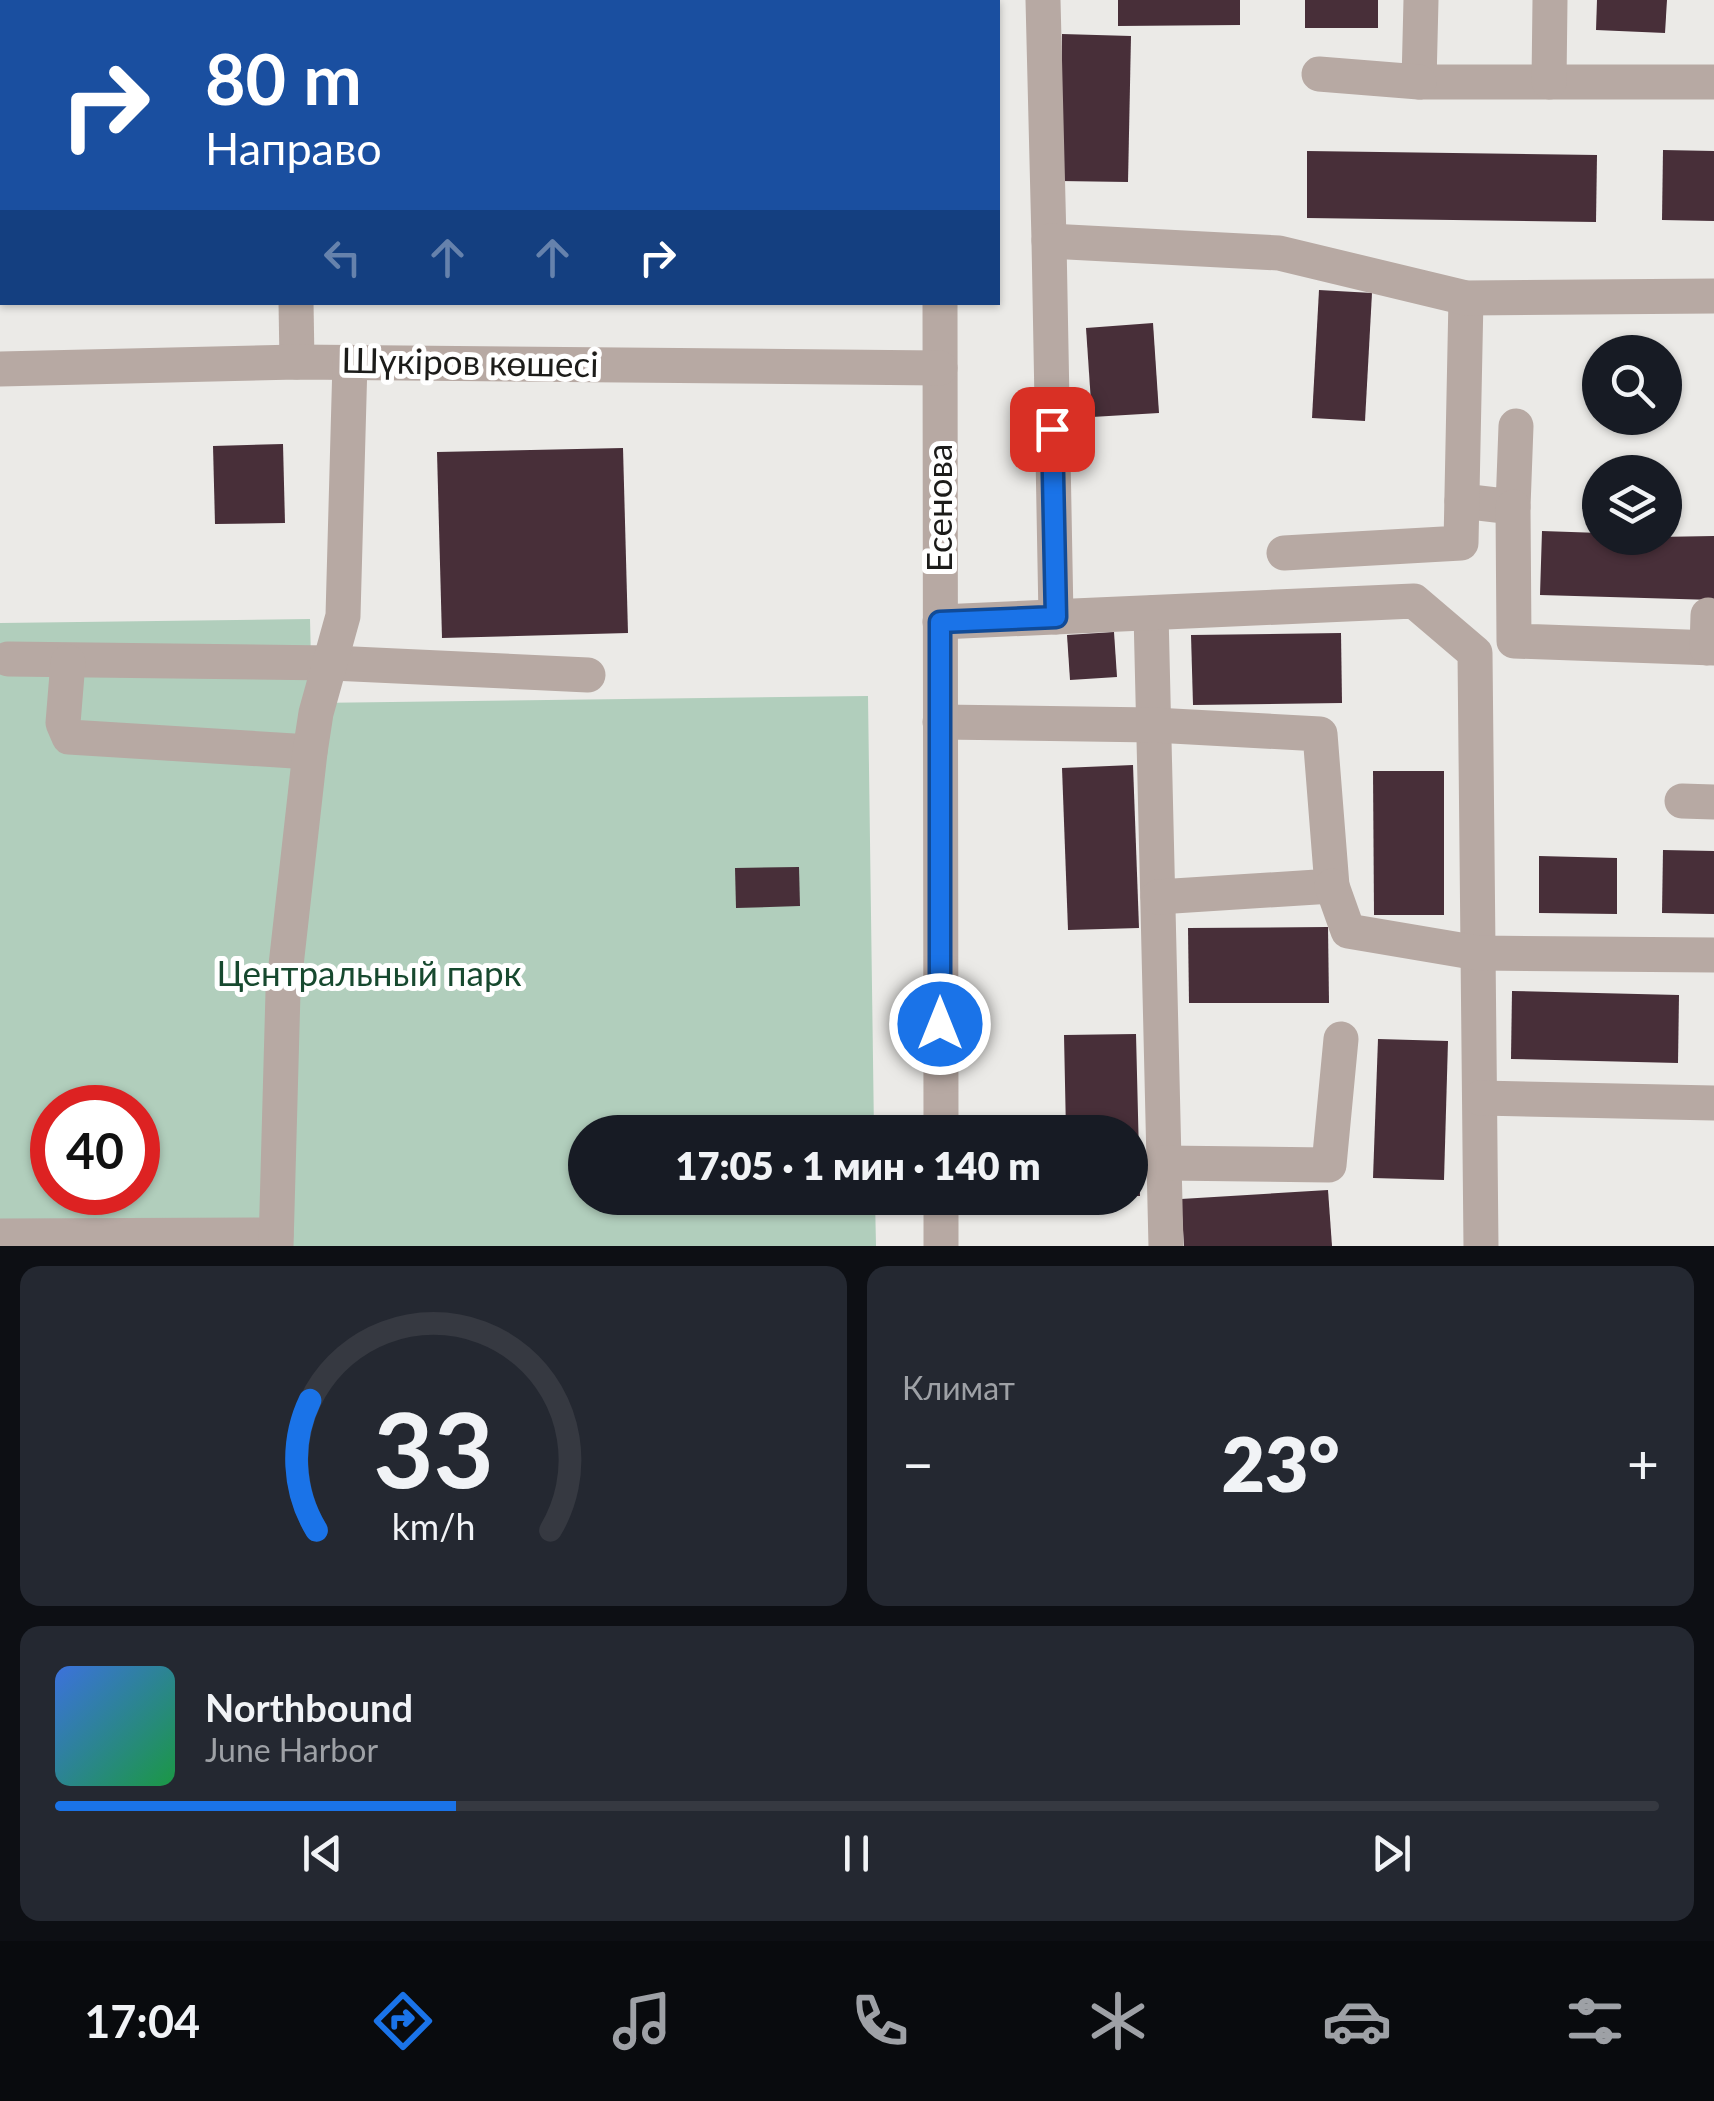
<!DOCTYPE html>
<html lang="ru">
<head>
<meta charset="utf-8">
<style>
  :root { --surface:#171b24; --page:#242831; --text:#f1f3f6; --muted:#9ea1a6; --line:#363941; --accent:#1a73e8 }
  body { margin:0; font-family:Lato,sans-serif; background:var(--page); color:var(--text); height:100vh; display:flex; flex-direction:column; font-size:38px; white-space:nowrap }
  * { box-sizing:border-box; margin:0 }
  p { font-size:32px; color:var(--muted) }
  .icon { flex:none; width:55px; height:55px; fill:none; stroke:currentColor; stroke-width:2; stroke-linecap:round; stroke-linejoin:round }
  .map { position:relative; height:1246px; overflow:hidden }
  .side { display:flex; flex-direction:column; gap:20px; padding:20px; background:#0d0f14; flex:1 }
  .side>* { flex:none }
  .top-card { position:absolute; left:0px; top:0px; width:1000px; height:305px; box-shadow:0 2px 8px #0004; background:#1a4fa0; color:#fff; overflow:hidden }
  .buttons { position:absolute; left:1582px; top:335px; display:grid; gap:20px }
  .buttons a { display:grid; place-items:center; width:100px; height:100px; border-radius:50%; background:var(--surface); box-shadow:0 2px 8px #0004; font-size:50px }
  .speed { position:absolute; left:30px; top:1085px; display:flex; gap:20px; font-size:50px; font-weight:700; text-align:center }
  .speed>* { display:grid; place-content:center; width:130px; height:130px; border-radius:50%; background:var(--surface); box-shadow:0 2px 8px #0004; line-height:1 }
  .speed .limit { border:15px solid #d22; background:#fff; color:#111 }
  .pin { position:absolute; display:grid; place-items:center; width:85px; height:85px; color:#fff; margin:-42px; border-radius:20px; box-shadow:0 5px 15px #0006 }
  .me { position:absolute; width:110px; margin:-55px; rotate:0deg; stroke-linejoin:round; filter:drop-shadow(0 0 8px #0008) }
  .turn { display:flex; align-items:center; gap:35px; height:210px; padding:0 40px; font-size:45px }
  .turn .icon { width:130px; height:130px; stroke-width:2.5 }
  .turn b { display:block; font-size:70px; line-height:85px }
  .lanes { display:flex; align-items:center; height:95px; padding:0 40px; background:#0003; justify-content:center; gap:50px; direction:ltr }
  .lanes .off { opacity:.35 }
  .big { font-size:75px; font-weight:800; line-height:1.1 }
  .side .tile { flex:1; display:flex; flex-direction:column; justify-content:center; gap:15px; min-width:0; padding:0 35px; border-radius:20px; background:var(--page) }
  .side .dial { align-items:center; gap:0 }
  .dial svg { height:260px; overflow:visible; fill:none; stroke:var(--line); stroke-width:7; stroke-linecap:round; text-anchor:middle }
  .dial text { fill:var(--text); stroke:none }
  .song { display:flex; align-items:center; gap:30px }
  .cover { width:120px; height:120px; border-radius:15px; background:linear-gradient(135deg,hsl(220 70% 55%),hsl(140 70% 35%)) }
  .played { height:10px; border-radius:5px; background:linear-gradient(90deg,var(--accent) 25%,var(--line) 25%) }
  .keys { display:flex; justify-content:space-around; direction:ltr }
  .heat { display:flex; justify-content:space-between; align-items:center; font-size:55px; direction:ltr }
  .side .tiles { flex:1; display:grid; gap:20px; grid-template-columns:1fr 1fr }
  .tile:last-child { grid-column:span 2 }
  .trip { position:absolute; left:568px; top:1115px; width:580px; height:100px; border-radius:50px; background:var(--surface); box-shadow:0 2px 8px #0004; font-weight:800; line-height:100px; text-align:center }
  .tabs { display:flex; height:160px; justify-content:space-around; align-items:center; background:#090b0e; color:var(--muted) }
  .tabs .icon { width:70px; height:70px }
  .tabs .selected { color:var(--accent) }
  .tabs b { font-size:45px; color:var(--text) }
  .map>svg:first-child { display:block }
  .green { fill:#b1cebc; fill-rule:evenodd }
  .building { fill:#482f39 }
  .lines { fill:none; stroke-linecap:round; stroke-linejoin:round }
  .minor { stroke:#b7a9a3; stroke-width:35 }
  .route-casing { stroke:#114b97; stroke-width:25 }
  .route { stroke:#1a73e8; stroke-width:18 }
  .labels { text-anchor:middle; stroke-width:10; stroke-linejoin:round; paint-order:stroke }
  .street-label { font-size:35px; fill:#1c1c1a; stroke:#fff }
  .park-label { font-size:35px; fill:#17492f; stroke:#fff }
</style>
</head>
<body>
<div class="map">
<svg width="1714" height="1246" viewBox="0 0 1714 1246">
  <rect width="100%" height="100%" fill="#ebeae7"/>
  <!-- green -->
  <path class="green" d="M310 619 312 703 868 696 874 1132H585V1198H875L876 1246H246L0 1228V623ZM52 1108H138V1192H52Z"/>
  <!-- building -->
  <g class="building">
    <path d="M1118 0H1240V25L1118 26Z"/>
    <rect x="1305" y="0" width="73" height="28"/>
    <path d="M1597 0H1667L1665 33 1596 30Z"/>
    <path d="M1062 34 1131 36 1128 182 1060 181Z"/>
    <path d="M1663 150 1714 151V221L1662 220Z"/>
    <path d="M1307 151 1597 155 1596 222 1307 218Z"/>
    <path d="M1319 290 1372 293 1365 421 1312 418Z"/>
    <path d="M1153 323 1159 413 1092 417 1086 328Z"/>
    <path d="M283 444 285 523 215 524 213 446Z"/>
    <path d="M623 448 628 633 442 638 437 452Z"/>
    <path d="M1542 531 1600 533V538L1714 536V600L1540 595Z"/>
    <path d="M1114 632 1117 677 1070 680 1067 635Z"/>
    <path d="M1341 633 1342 703 1193 705 1191 635Z"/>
    <path d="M1133 765 1139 928 1068 930 1062 768Z"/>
    <path d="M1373 771H1444V915H1374Z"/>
    <path d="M1663 850 1714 851V914L1662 913Z"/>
    <path d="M1539 856 1617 858V914L1539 913Z"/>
    <path d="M799 867 800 906 736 908 735 868Z"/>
    <path d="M1328 927 1329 1003H1189L1188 928Z"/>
    <path d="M1512 991 1679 995 1678 1063 1511 1059Z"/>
    <path d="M1136 1034 1140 1196H1130V1132H1066L1064 1035Z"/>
    <path d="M1378 1039 1448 1041 1444 1180 1373 1178Z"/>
    <path d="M1328 1190 1332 1246H1184L1181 1199Z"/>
  </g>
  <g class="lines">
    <!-- minor -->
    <g class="minor">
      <path d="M293 0V2"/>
      <path d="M940 0V2"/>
      <path d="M1043 0 1049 241"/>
      <path d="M1421 0 1419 82H1714"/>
      <path d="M1319 74 1419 82"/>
      <path d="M1549 82 1550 0"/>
      <path d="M296 302 297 362"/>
      <path d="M940 302 941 1132"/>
      <path d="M0 369 297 362 940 368"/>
      <path d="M1462 501 1513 507 1516 426"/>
      <path d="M1513 507 1514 641 1714 648"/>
      <path d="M1284 553 1461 543 1466 298"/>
      <path d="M1151 613 1166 1246"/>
      <path d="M1056 617 1049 241 1279 253 1466 298 1714 296"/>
      <path d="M940 622 1414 601 1475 653 1481 1246"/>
      <path d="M1707 648 1708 615"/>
      <path d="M8 659 332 663 588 675"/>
      <path d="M68 662 63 723 69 737 310 752"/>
      <path d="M940 722 1154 725 1320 734 1332 886 1158 897"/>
      <path d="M1682 801 1714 802"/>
      <path d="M1332 886 1348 931 1478 953 1714 955"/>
      <path d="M1480 1098 1714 1103"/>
      <path d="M1164 1163 1329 1165 1341 1039"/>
      <path d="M941 1198V1246"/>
      <path d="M0 1236 276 1235"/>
      <path d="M276 1246 283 992 310 752 316 713 343 616 350 362"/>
    </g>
  </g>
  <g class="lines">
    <defs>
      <path id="route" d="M940 1024V622L1056 617 1052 429"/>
    </defs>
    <!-- route casing -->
    <use href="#route" class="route-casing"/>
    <!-- route -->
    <use href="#route" class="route"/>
  </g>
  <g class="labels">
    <!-- street labels -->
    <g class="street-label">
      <text transform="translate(470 363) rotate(1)" y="12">Шүкіров көшесі</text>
      <text transform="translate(940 508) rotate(-90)" y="12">Есенова</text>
    </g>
    <!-- park labels -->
    <g class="park-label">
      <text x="369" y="986">Центральный парк</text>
    </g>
  </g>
</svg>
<div class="buttons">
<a><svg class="icon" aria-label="search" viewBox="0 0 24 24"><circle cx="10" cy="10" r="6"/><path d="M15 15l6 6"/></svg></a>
<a><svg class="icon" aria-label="layers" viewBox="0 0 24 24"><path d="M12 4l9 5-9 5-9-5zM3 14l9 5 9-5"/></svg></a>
</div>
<div class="speed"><div class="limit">40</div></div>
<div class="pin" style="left:1052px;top:429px;background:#d93025"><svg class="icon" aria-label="arrive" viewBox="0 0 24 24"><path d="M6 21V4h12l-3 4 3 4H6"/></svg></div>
<svg class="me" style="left:940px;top:1024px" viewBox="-20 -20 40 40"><circle r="17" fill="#1a73e8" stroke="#fff" stroke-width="3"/><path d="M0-11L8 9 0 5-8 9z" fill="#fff"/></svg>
<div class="trip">17:05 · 1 мин · 140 m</div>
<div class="top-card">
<div class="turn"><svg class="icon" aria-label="right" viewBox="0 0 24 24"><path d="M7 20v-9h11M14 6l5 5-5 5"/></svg><div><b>80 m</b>Направо</div></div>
<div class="lanes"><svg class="icon off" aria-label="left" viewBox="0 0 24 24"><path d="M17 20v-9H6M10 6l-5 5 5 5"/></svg><svg class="icon off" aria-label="ahead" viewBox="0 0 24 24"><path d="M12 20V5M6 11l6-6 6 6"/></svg><svg class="icon off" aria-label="ahead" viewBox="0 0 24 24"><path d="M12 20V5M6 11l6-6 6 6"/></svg><svg class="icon" aria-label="right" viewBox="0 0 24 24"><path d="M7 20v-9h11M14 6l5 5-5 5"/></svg></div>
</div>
</div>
<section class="side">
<div class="tiles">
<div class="tile dial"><svg viewBox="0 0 100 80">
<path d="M14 69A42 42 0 1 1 86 69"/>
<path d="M14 69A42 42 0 0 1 12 29" stroke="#1a73e8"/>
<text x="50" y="56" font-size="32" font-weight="700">33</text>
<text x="50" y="72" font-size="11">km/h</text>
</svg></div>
<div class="tile"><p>Климат</p>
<div class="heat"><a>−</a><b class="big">23°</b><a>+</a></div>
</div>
<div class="tile">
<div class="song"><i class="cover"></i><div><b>Northbound</b><p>June Harbor</p></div></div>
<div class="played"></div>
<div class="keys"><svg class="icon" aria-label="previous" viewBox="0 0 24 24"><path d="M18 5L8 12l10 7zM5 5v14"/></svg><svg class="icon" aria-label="pause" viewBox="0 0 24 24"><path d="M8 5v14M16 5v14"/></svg><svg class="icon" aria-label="next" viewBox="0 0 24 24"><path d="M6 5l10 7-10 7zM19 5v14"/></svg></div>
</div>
</div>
</section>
<nav class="tabs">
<b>17:04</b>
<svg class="icon selected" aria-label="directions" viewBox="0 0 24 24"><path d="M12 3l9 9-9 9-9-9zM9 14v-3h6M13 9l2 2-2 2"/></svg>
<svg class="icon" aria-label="music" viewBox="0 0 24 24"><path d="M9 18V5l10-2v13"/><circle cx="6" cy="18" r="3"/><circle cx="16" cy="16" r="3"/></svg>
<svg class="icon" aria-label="phone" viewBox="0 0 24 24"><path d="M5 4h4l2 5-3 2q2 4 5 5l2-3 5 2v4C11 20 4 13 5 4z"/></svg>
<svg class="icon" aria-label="climate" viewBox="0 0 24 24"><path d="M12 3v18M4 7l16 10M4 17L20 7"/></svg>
<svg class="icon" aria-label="car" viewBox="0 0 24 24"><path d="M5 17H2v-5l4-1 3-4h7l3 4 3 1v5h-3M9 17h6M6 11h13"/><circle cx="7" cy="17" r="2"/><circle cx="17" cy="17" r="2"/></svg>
<svg class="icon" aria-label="filters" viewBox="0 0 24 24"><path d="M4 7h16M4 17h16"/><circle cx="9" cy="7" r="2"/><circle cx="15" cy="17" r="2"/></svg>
</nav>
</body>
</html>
